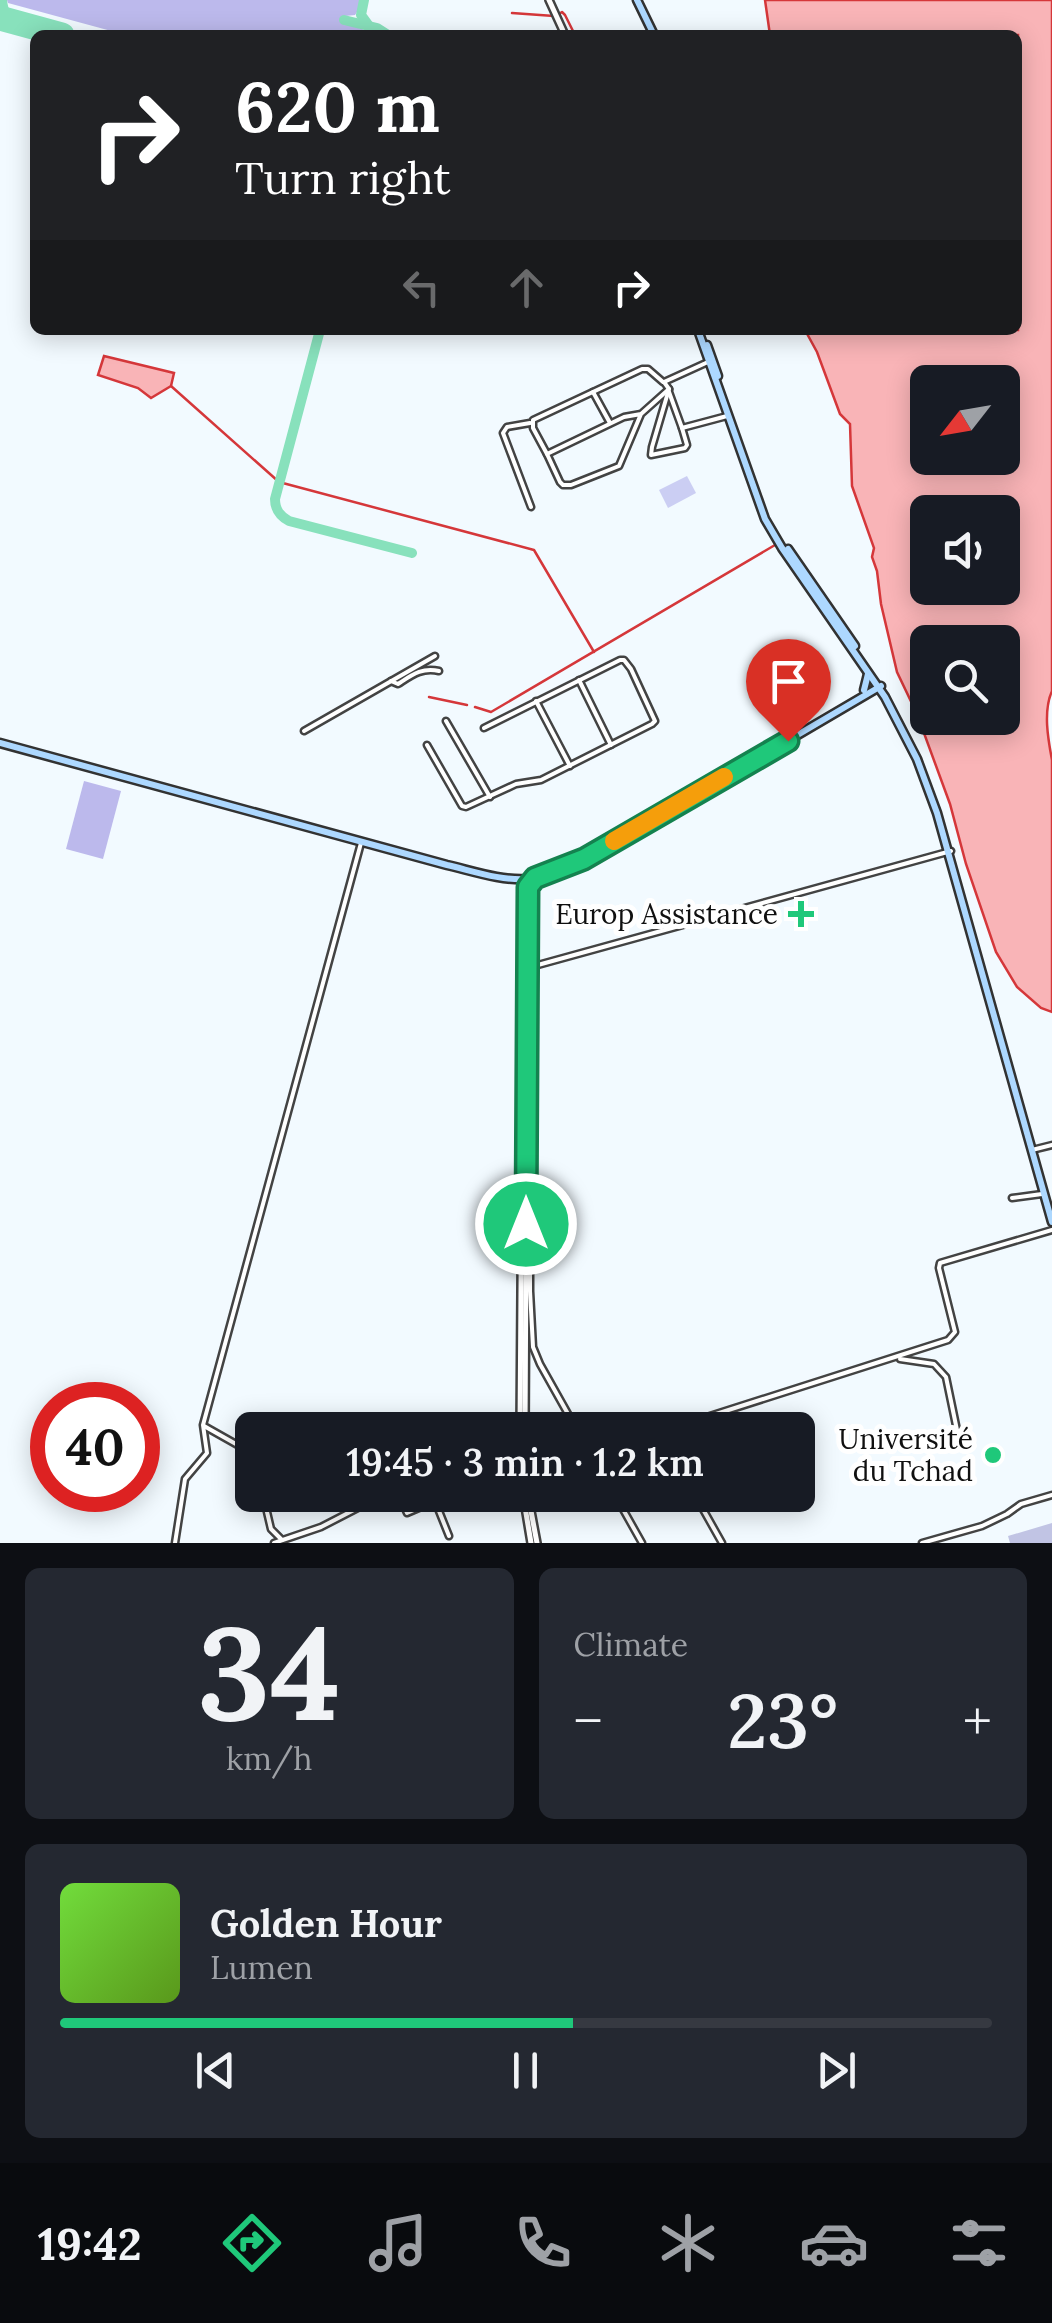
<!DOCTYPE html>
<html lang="en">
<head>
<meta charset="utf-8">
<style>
  :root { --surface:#171b24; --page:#242831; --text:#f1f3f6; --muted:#9ea1a6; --line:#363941; --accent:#1fc87a }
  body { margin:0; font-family:Lora,serif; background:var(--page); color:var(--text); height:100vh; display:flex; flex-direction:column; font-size:38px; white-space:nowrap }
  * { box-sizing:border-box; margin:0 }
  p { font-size:32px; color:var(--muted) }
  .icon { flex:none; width:55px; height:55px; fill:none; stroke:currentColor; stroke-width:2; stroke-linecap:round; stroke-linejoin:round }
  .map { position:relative; height:1543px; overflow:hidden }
  .side { display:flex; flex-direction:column; gap:25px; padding:25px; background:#0d0f14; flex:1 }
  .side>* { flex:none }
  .banner { position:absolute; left:30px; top:30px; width:992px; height:305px; border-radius:15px; box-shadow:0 5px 25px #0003; background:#202124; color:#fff; overflow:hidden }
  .needle { width:65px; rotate:239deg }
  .buttons { position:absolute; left:910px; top:365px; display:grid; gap:20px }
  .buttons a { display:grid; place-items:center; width:110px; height:110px; border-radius:15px; background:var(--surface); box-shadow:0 5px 25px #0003; font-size:50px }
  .speed { position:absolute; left:30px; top:1382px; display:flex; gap:20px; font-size:50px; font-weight:700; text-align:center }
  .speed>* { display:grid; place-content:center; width:130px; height:130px; border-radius:50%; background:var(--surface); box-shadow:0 5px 25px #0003; line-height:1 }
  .speed .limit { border:15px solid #d22; background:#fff; color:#111 }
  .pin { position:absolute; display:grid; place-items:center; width:85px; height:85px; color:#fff; margin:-102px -42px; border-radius:50% 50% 50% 0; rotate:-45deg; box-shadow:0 0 10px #0007 }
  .pin .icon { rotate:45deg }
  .me { position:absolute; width:110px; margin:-55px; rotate:0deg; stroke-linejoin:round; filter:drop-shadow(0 0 8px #0008) }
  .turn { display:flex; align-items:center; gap:35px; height:210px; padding:0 40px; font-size:45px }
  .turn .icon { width:130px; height:130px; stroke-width:2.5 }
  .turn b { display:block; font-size:70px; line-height:85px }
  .lanes { display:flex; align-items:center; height:95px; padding:0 40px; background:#0003; justify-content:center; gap:50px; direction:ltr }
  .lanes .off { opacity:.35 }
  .big { font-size:75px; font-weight:600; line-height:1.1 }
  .side .widget { flex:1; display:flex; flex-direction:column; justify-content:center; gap:15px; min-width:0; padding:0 35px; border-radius:15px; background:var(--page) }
  .side .dial { align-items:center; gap:0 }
  .dial b { font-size:130px; line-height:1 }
  .song { display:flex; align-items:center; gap:30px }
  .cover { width:120px; height:120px; border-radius:15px; background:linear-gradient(135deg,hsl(100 70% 55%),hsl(90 70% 35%)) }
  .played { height:10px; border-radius:5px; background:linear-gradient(90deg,var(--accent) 55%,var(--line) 55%) }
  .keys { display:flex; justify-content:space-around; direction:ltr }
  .heat { display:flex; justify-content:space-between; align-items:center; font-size:55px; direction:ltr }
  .side .tiles { flex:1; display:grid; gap:25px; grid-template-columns:1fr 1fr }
  .widget:last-child { grid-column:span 2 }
  .trip { position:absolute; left:235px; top:1412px; width:580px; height:100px; border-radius:15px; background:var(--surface); box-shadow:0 5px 25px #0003; font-weight:600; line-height:100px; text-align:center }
  .tab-bar { display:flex; height:160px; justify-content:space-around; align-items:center; background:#090b0e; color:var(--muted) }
  .tab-bar .icon { width:70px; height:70px }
  .tab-bar .current { color:var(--accent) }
  .tab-bar b { font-size:45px; color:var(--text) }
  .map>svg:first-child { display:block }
  .green { fill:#bcb9ec }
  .cemetery { fill:#c1c4e4 }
  .pitch { fill:#cbcef3 }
  .water { fill:#f9b4b7; stroke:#d5373a; stroke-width:2.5; fill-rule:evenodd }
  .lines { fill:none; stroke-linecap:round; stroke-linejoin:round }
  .stream { stroke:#d5373a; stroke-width:2.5 }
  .taxiway { stroke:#88e1bc; stroke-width:10 }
  .runway { stroke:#88e1bc; stroke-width:25 }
  .minor-casing { stroke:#434343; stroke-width:9 }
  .tertiary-casing { stroke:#434343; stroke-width:10 }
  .secondary-casing { stroke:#323232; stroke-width:11 }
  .minor { stroke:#fff; stroke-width:4 }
  .tertiary { stroke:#fff; stroke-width:5 }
  .secondary { stroke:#add8ff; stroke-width:6 }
  .route-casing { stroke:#14824f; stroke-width:25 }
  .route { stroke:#1fc87a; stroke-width:18 }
  .slow { stroke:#f59e0b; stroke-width:18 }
  .poi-dot { fill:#1fc87a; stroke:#fff; stroke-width:4 }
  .labels { text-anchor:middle; stroke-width:10; stroke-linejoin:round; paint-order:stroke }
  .poi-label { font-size:28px; fill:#101010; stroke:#fff; text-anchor:end }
</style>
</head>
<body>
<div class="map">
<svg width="1052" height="1543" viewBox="0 0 1052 1543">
  <rect width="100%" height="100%" fill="#f2faff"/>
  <!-- green -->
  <g class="green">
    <path d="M7 0H361L359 9 355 15 345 16 343 23 381 35H126L8 3Z"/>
    <path d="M84 781 121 791 103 859 66 849Z"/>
  </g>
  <!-- cemetery -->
  <path class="cemetery" d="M1052 1523V1543H1010L1008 1536Z"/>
  <!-- pitch -->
  <path class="pitch" d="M687 476 696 493 668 508 659 490Z"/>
  <!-- water -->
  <g class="water">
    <path d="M765 0H1052V691C1043 711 1048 739 1052 760V1012L1041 1008 1017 987 996 952 966 864 950 804 917 714 897 672 881 604 877 571 872 557 874 548 852 486 850 424 840 414 817 352 805 330H1018V35H770ZM928 382H1002V458H928ZM928 512H1002V588H928ZM928 642H1002V718H928Z"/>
    <path d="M104 356 174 373 171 386 151 398 138 388 98 375Z"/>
  </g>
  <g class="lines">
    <!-- stream -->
    <g class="stream">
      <path d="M512 13 554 16"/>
      <path d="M559 14 562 12 565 15 575 35"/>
      <path d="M171 386 279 482 534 550 594 652"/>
      <path d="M429 697 467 705"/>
      <path d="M475 707 491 712 775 545"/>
    </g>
    <!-- taxiway -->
    <g class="taxiway">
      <path d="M2 0C3 12 7 18 18 23"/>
      <path d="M364 0 361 15 369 26"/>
      <path d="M344 20 377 28 388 35"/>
      <path d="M320 330 275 499C275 510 280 516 289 521L412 553"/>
    </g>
    <!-- runway -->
    <path class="runway" d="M0 18 62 35"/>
    <defs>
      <g id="minor">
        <path d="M690 330H691"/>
        <path d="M669 389 652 447 651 455 685 448 687 445 682 428"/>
        <path d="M593 392 610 423"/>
        <path d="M669 392 682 428 727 416"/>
        <path d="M641 414 624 417 547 454 560 482 563 485H571L619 466 641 414 669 389 664 382 708 362"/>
        <path d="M530 423 507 427 503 433 531 507"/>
        <path d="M547 454 533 428V420L642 369H648L663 382"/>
        <path d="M579 680 611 745"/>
        <path d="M391 681 398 684C412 675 422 667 439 671"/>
        <path d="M536 701 570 766"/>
        <path d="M446 721 490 797"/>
        <path d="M304 731 435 656"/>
        <path d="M427 745 462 806 466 807 516 784 541 780 652 724 655 721 631 669 624 660H620L484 728"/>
        <path d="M527 968 951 851"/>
        <path d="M1032 1150 1052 1145"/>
        <path d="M527 1151 530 1160V1291L533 1347 540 1364 577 1430"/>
        <path d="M1012 1198 1042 1194"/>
        <path d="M900 1359 934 1364 946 1377 958 1435"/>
        <path d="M204 1426 243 1448 252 1471"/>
        <path d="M666 1430 948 1340 955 1332 939 1268 940 1263 1052 1230"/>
        <path d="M263 1495 271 1529 282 1540"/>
        <path d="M399 1495 407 1513 435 1501"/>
        <path d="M447 1495 435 1501 449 1536"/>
        <path d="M615 1495 642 1543"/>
        <path d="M695 1495 722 1543"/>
        <path d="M175 1543 185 1479 207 1453 203 1425 361 843"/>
        <path d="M274 1543 321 1527 383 1495"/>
        <path d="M922 1543 982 1526 1007 1514 1021 1504 1052 1495"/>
      </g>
      <g id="tertiary">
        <path d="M549 0 565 35"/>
        <path d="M520 1430 524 879"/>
        <path d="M525 1430 528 879"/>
        <path d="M523 1495 531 1543"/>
        <path d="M528 1495 537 1543"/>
      </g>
      <g id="secondary">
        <path d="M637 0 654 35"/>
        <path d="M698 330 765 519 782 548 885 697 917 759 937 813 1052 1222"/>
        <path d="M707 345 718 376"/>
        <path d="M788 549 855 646"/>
        <path d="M864 690 868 674"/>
        <path d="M0 743 447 865C473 871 501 881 528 879 554 877 581 861 603 849L881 686"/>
      </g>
    </defs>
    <!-- minor casing -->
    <use href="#minor" class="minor-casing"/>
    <!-- tertiary casing -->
    <use href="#tertiary" class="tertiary-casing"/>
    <!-- secondary casing -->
    <use href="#secondary" class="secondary-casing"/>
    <!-- minor -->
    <use href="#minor" class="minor"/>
    <!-- tertiary -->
    <use href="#tertiary" class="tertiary"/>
    <!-- secondary -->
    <use href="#secondary" class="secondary"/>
  </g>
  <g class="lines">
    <defs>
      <path id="route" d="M526 1224 528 887 535 878 584 859 788 741"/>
    </defs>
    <!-- route casing -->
    <use href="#route" class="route-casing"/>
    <!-- route -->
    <use href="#route" class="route"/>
    <!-- slow -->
    <path class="slow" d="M614 841 724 777"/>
  </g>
  <!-- markers -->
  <g class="poi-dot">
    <path d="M796 899h10v10h10v10h-10v10h-10v-10h-10v-10h10z"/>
    <circle cx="993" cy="1455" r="10"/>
  </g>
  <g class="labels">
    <!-- poi labels -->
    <g class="poi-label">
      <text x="778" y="924">Europ Assistance</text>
      <text x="973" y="1449">Université<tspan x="973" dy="32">du Tchad</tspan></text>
    </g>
  </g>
</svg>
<div class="buttons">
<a><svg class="needle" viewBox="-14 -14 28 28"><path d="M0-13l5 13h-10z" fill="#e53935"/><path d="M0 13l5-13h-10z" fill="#9ea1a6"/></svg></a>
<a><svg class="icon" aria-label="sound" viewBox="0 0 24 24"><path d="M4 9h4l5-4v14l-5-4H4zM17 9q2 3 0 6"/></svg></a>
<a><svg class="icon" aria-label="search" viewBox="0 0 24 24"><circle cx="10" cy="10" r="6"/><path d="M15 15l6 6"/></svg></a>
</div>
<div class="speed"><div class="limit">40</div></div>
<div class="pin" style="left:788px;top:741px;background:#d93025"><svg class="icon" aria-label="arrive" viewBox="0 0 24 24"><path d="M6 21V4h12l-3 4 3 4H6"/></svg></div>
<svg class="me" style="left:526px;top:1224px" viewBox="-20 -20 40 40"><circle r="17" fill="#1fc87a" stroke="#fff" stroke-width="3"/><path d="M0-11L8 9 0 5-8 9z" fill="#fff"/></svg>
<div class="trip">19:45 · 3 min · 1.2 km</div>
<div class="banner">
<div class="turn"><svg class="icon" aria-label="right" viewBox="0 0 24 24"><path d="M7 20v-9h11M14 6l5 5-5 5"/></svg><div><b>620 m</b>Turn right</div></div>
<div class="lanes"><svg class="icon off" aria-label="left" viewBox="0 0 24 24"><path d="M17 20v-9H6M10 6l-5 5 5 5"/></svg><svg class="icon off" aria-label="ahead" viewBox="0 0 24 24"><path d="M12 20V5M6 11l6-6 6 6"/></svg><svg class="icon" aria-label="right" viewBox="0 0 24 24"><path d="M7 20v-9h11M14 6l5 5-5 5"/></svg></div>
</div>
</div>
<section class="side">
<div class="tiles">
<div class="widget dial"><b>34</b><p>km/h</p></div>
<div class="widget"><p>Climate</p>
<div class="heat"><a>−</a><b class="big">23°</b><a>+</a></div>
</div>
<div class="widget">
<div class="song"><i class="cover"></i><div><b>Golden Hour</b><p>Lumen</p></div></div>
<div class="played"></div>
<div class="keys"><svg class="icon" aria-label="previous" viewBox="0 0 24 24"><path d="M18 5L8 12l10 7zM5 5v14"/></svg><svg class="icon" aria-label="pause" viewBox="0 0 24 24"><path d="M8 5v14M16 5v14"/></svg><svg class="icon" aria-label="next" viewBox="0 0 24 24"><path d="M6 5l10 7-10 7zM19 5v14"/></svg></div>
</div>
</div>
</section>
<nav class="tab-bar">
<b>19:42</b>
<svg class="icon current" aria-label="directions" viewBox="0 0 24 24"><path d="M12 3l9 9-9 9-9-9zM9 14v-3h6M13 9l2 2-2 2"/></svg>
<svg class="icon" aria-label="music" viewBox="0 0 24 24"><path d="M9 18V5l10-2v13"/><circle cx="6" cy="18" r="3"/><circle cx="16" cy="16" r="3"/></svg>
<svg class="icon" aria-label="phone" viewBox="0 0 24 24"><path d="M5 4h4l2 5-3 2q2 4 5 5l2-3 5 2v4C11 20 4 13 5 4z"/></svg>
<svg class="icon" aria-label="climate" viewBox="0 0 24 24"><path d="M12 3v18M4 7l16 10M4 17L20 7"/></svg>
<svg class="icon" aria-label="car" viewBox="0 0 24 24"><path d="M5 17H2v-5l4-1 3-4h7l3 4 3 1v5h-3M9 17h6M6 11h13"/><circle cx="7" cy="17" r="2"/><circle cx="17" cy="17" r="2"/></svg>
<svg class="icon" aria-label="filters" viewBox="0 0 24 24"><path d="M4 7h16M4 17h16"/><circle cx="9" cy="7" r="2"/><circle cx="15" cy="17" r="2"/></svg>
</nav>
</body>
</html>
